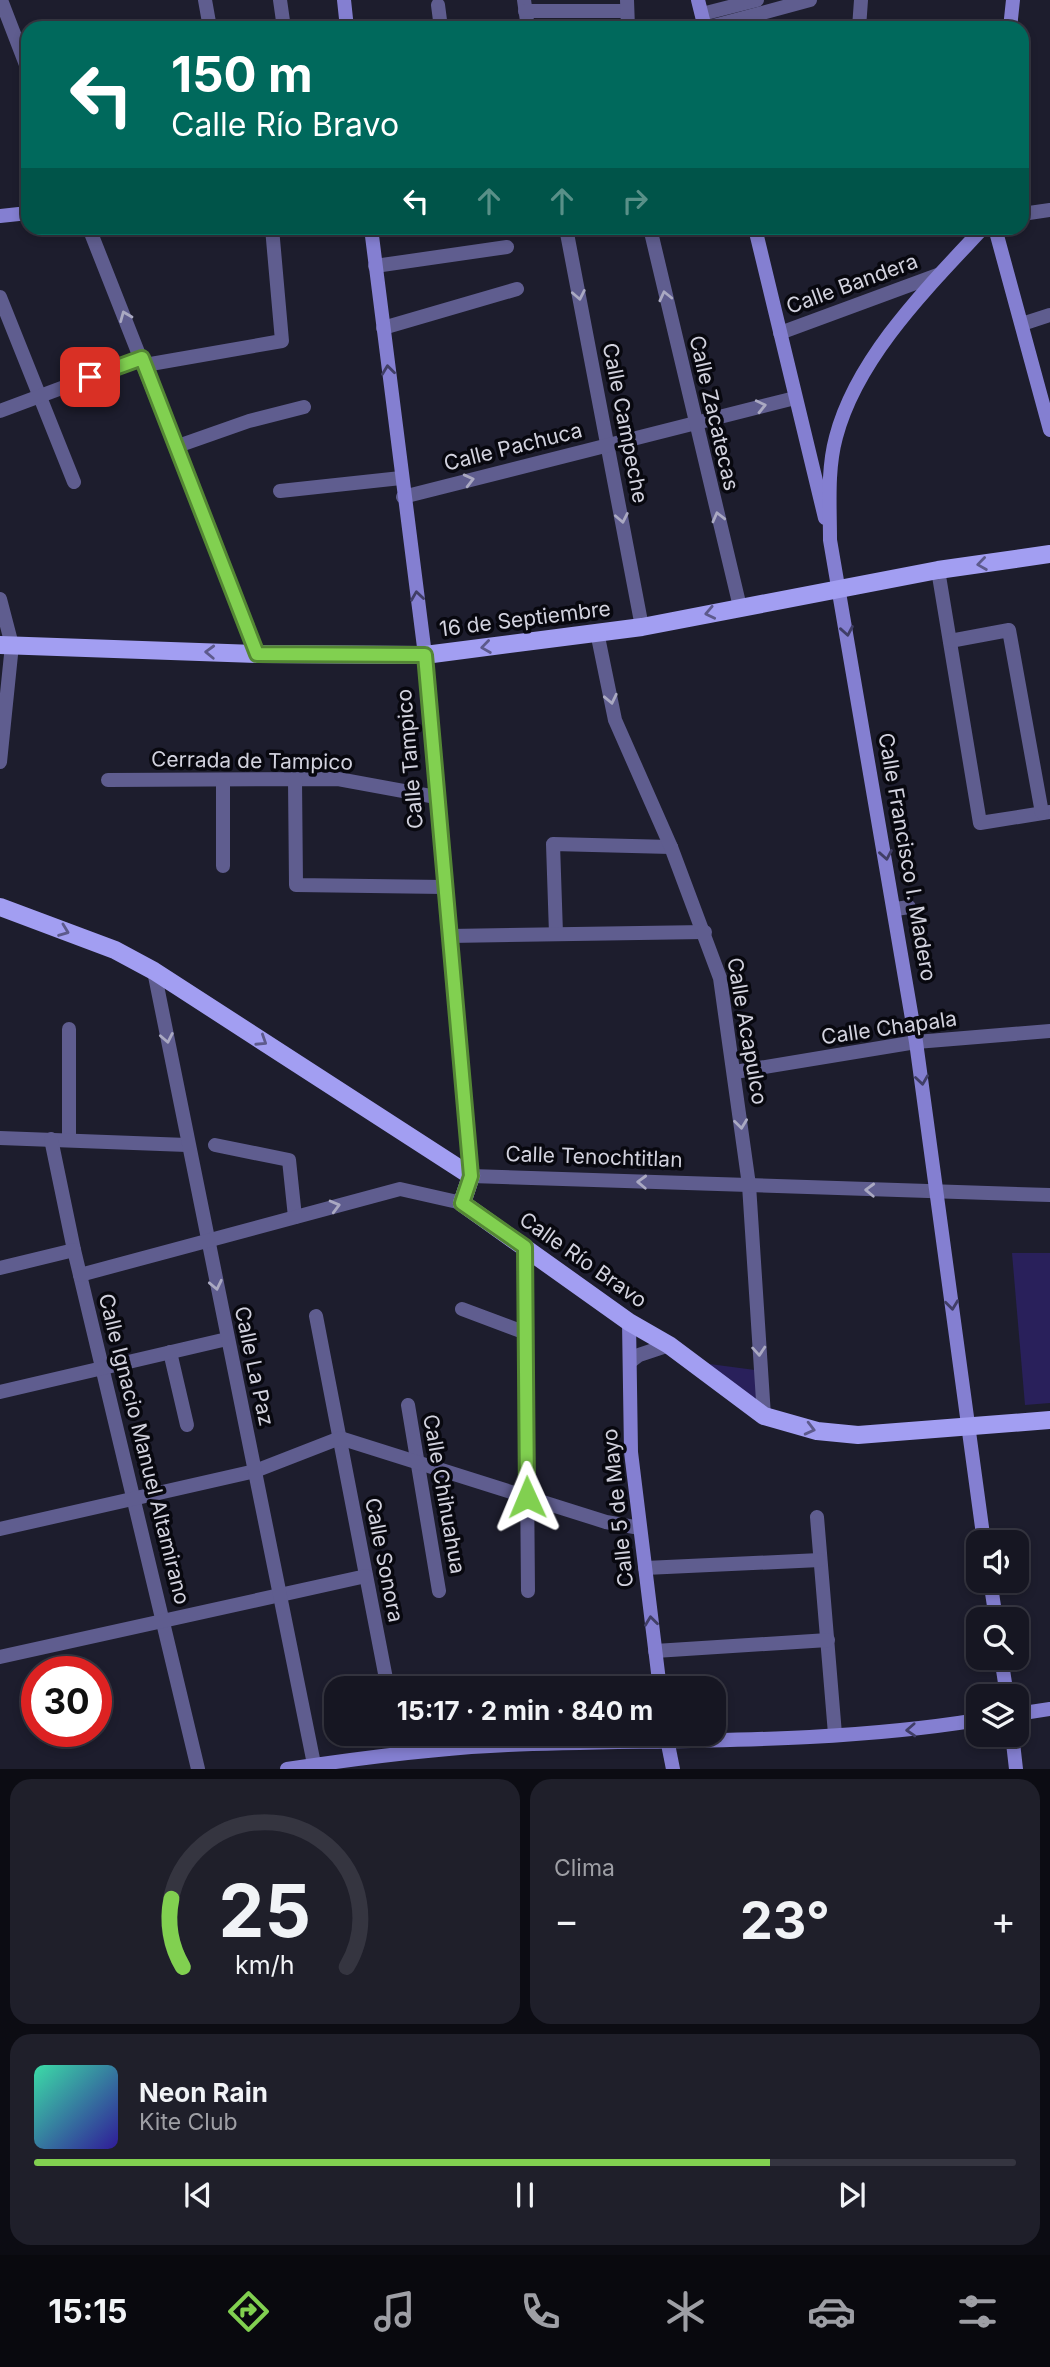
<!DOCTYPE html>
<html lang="es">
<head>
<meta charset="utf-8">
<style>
  :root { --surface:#161622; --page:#1f1f2a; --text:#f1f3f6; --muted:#9e9fa5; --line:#353540; --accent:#81d050 }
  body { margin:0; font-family:Inter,sans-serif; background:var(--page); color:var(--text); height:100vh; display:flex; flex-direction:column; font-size:26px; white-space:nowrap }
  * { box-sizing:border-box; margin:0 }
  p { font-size:23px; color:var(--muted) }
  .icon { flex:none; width:38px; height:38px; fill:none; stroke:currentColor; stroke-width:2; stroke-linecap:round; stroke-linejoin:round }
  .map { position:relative; height:1769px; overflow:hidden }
  .panel { display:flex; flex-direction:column; gap:10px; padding:10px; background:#0c0c13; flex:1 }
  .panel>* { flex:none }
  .guide { position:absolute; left:21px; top:21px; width:1008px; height:214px; border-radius:21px; box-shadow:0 4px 10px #0003,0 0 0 2px var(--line); background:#00695c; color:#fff; overflow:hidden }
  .buttons { position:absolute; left:966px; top:1530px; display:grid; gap:14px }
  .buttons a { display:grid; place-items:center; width:63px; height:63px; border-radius:14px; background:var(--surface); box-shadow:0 4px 10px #0003,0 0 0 2px var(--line); font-size:35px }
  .speed { position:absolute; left:21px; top:1656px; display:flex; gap:14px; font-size:35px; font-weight:700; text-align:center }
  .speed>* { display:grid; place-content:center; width:91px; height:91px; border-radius:50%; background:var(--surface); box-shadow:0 4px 10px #0003,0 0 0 2px var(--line); line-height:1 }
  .speed .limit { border:10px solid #d22; background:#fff; color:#111 }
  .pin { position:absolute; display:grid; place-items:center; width:60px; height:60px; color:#fff; margin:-30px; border-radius:14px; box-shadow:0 4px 10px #0006 }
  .me { position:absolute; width:77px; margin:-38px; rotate:359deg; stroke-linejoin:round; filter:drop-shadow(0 0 5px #0008) }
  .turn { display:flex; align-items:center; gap:24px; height:147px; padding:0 35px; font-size:32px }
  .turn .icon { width:91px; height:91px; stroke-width:2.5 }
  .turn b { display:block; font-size:49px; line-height:60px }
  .lanes { display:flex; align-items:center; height:66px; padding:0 35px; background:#0003; justify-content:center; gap:35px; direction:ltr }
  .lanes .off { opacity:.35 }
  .big { font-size:52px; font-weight:700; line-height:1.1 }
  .panel .widget { flex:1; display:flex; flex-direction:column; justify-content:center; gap:10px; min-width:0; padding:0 24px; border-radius:21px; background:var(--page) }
  .panel .dial { align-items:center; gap:0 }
  .dial svg { height:182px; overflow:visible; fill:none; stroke:var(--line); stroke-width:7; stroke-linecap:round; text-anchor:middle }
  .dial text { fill:var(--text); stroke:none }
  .song { display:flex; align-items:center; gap:21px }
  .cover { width:84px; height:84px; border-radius:10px; background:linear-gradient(135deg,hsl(160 70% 55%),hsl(250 70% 35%)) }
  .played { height:7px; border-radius:4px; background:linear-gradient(90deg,var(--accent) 75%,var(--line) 75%) }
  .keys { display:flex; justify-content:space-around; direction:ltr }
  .heat { display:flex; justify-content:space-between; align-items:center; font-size:38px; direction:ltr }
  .panel .tiles { flex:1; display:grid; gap:10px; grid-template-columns:1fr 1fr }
  .widget:last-child { grid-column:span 2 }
  .trip { position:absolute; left:324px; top:1676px; width:402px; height:70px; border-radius:21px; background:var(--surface); box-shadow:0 4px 10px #0003,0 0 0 2px var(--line); font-weight:700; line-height:70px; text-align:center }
  .dock { display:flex; height:112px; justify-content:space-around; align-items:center; background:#09090e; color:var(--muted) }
  .dock .icon { width:49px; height:49px }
  .dock .selected { color:var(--accent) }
  .dock b { font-size:32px; color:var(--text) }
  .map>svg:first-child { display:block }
  .green { fill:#29205b }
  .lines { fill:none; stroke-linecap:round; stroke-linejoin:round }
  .minor { stroke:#5f5d8f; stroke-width:14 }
  .tertiary { stroke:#5f5d8f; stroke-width:14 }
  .secondary { stroke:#847fd1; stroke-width:14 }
  .primary { stroke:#a29ef2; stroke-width:18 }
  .oneway { stroke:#aaa9c2 }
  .oneway2 { stroke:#403e66 }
  .oneway3 { stroke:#5d5a8c }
  .route-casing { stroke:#548734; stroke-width:18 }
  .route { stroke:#81d050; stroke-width:12 }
  .labels { text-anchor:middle; stroke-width:7; stroke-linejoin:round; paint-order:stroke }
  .street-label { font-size:21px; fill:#d2d2de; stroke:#08080f }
</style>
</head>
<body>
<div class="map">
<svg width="1050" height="1769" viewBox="0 0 1050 1769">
  <rect width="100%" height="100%" fill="#1d1d2d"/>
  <!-- green -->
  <g class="green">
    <path d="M1012 1253H1050V1403L1025 1405Z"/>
    <path d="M702 1363 755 1370 759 1405Z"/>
  </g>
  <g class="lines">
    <!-- minor -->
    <g class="minor">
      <path d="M1 0 28 70"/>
      <path d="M205 0 210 28"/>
      <path d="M280 0 284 28"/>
      <path d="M524 0 528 28"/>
      <path d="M438 5 441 28"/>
      <path d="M525 11H627"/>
      <path d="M702 14 757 0"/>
      <path d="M706 28 810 0"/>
      <path d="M859 28 861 0"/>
      <path d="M89 228 257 654"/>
      <path d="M566 228 642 627"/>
      <path d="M375 266 507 247"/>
      <path d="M0 297 74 482"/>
      <path d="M1022 324 1050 315"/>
      <path d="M383 328 517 289"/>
      <path d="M780 333 940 274"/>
      <path d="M145 365 282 341 272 228"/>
      <path d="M0 411 142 358"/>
      <path d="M175 447 249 421 304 407"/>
      <path d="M280 491 401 478"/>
      <path d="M403 497 795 398"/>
      <path d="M938 570 980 823 1050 812"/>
      <path d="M950 641 1009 630 1042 813"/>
      <path d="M108 780 338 779 436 797"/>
      <path d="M295 780 296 885 444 887"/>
      <path d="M223 781V866"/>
      <path d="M896 909 909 907"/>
      <path d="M556 934 553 844 671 847"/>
      <path d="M449 936 705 932"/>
      <path d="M69 1029V1140"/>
      <path d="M735 1072 916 1042 1050 1031"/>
      <path d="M0 1138 187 1145"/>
      <path d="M51 1139 74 1250"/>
      <path d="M215 1145 289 1160 295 1217"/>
      <path d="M525 1247 528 1591"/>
      <path d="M80 1275 198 1769"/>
      <path d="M462 1309 526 1333"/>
      <path d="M316 1316 388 1689"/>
      <path d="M170 1352 187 1425"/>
      <path d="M0 1392 227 1339"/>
      <path d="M408 1405 439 1591"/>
      <path d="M817 1517 835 1734"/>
      <path d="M0 1529 255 1471 340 1438 606 1522 640 1528"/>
      <path d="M645 1568 820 1560"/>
      <path d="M655 1651 828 1640"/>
      <path d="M0 1657 366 1576"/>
      <path d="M397 1734 400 1753"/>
    </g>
    <!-- tertiary -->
    <g class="tertiary">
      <path d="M627 0 628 28"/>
      <path d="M1022 214 1050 210"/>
      <path d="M650 228 740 607"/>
      <path d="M0 599 12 645 0 762"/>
      <path d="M597 632 615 720 671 847 720 978 749 1185 764 1416"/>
      <path d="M154 971 314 1764"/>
      <path d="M471 1176 1050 1195"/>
      <path d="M0 1268 74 1250 80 1275 400 1189 462 1203"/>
      <path d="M630 1362 639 1355 669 1345"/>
    </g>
    <!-- secondary -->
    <g class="secondary">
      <path d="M344 0 347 28"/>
      <path d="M698 0 705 28"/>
      <path d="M1010 28 1013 0"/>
      <path d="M0 216 28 213"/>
      <path d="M371 228 425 655 471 1176"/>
      <path d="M755 228 825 518"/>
      <path d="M983 228C928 287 857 357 836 437 827 470 830 506 830 540L916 1042 984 1542"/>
      <path d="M995 228 1050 430"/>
      <path d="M629 1322 631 1452 660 1689"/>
      <path d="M990 1580 996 1619"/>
      <path d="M1001 1657 1007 1696"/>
      <path d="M1017 1714 1050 1709"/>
      <path d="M666 1734 673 1769"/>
      <path d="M1012 1734 1016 1769"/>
      <path d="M287 1769C360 1758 434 1748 508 1745 664 1739 824 1745 978 1720"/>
    </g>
    <!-- primary -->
    <g class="primary">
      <path d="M0 645 257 654 425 655 642 627 938 570 1050 554"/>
      <path d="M0 907 115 950 154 971 471 1176 462 1203 629 1322 669 1345 764 1416 817 1431 858 1435 1050 1420"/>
    </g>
  </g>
  <!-- one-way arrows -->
  <defs><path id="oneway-chevron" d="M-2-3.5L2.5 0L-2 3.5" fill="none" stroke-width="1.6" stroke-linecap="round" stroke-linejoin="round" transform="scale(1.75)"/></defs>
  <g class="oneway">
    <use href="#oneway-chevron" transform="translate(579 295) rotate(79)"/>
    <use href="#oneway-chevron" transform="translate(665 296) rotate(-103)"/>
    <use href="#oneway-chevron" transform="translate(125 316) rotate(-112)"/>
    <use href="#oneway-chevron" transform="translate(761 406) rotate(-13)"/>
    <use href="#oneway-chevron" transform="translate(469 480) rotate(-14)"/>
    <use href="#oneway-chevron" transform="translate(718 517) rotate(-104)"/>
    <use href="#oneway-chevron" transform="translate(622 518) rotate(79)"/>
    <use href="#oneway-chevron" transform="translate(611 699) rotate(78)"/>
    <use href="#oneway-chevron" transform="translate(167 1038) rotate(79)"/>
    <use href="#oneway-chevron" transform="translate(741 1124) rotate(83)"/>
    <use href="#oneway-chevron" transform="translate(642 1182) rotate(-178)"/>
    <use href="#oneway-chevron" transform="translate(870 1190) rotate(-178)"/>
    <use href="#oneway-chevron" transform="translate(335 1206) rotate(-15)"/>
    <use href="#oneway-chevron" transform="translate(216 1285) rotate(78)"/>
    <use href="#oneway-chevron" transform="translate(759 1351) rotate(86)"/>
  </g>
  <g class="oneway2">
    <use href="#oneway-chevron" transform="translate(388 370) rotate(-97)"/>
    <use href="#oneway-chevron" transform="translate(417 596) rotate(-98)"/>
    <use href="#oneway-chevron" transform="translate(847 631) rotate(80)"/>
    <use href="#oneway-chevron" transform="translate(886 855) rotate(80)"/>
    <use href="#oneway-chevron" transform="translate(922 1080) rotate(82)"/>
    <use href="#oneway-chevron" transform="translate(952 1305) rotate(83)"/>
    <use href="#oneway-chevron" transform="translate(651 1621) rotate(-97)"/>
    <use href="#oneway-chevron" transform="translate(911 1730) rotate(177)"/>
  </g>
  <g class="oneway3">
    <use href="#oneway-chevron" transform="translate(982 564) rotate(172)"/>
    <use href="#oneway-chevron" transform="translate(710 613) rotate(168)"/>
    <use href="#oneway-chevron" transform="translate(486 647) rotate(172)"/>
    <use href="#oneway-chevron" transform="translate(210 652) rotate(-178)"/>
    <use href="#oneway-chevron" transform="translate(64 931) rotate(21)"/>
    <use href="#oneway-chevron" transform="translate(262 1041) rotate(33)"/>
    <use href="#oneway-chevron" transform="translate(810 1429) rotate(14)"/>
  </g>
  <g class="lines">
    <defs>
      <path id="route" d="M90 377 142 358 257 654 425 655 471 1176 462 1203 525 1247 527 1497"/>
    </defs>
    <!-- route casing -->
    <use href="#route" class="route-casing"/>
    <!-- route -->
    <use href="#route" class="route"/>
  </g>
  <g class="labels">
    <!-- street labels -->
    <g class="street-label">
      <text transform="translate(852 284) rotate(-20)" y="7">Calle Bandera</text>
      <text transform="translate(714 413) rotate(77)" y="7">Calle Zacatecas</text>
      <text transform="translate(625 423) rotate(79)" y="7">Calle Campeche</text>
      <text transform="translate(513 447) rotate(-14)" y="7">Calle Pachuca</text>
      <text transform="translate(525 619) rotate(-7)" y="7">16 de Septiembre</text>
      <text transform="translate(410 759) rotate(-95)" y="7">Calle Tampico</text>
      <text transform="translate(252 761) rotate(1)" y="7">Cerrada de Tampico</text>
      <text transform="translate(907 857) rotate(80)" y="7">Calle Francisco I. Madero</text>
      <text transform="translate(889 1028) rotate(-8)" y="7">Calle Chapala</text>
      <text transform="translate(747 1031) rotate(80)" y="7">Calle Acapulco</text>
      <text transform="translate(594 1157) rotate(2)" y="7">Calle Tenochtitlan</text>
      <text transform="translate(583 1260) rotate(35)" y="7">Calle Río Bravo</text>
      <text transform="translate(254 1366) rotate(78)" y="7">Calle La Paz</text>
      <text transform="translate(144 1449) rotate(76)" y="7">Calle Ignacio Manuel Altamirano</text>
      <text transform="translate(444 1494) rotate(80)" y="7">Calle Chihuahua</text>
      <text transform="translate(618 1508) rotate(-96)" y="7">Calle 5 de Mayo</text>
      <text transform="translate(384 1560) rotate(79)" y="7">Calle Sonora</text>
    </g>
  </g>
</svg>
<div class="buttons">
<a><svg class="icon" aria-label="sound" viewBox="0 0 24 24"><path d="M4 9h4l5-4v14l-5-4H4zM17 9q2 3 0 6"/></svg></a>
<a><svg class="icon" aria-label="search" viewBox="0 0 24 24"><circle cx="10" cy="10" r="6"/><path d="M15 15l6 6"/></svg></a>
<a><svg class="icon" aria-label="layers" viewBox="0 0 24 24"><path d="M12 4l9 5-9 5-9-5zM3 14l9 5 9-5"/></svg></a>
</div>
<div class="speed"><div class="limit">30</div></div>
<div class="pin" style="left:90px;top:377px;background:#d93025"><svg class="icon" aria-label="arrive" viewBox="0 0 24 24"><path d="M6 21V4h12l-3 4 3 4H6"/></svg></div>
<svg class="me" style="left:527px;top:1497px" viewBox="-20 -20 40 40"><path d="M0-17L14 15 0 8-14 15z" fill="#81d050" stroke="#fff" stroke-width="4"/></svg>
<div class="trip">15:17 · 2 min · 840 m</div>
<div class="guide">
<div class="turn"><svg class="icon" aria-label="left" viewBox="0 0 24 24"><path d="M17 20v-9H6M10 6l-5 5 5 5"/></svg><div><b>150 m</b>Calle Río Bravo</div></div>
<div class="lanes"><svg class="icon" aria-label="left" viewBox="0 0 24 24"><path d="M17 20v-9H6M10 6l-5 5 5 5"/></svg><svg class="icon off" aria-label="ahead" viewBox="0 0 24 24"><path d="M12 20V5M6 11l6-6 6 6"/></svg><svg class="icon off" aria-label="ahead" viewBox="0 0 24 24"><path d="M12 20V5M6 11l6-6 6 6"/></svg><svg class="icon off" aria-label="right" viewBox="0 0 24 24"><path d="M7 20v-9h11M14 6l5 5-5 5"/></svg></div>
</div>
</div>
<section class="panel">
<div class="tiles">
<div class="widget dial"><svg viewBox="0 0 100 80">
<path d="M14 69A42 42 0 1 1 86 69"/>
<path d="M14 69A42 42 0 0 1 9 39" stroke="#81d050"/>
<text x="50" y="56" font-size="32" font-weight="700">25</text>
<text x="50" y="72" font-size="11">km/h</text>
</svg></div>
<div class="widget"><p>Clima</p>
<div class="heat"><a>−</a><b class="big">23°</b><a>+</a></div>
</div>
<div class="widget">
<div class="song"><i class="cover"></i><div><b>Neon Rain</b><p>Kite Club</p></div></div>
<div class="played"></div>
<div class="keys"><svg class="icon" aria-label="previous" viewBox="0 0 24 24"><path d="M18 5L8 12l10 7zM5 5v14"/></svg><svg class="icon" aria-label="pause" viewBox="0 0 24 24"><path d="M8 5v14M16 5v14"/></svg><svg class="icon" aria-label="next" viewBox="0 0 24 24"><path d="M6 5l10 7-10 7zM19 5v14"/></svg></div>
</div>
</div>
</section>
<nav class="dock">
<b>15:15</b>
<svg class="icon selected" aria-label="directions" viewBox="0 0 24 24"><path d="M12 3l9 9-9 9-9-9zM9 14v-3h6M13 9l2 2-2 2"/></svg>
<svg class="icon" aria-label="music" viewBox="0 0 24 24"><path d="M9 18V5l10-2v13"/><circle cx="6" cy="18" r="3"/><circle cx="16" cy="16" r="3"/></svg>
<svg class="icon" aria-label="phone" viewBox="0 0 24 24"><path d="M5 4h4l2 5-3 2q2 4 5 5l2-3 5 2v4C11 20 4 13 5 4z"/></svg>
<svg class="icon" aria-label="climate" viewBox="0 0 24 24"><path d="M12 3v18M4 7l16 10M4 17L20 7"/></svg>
<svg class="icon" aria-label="car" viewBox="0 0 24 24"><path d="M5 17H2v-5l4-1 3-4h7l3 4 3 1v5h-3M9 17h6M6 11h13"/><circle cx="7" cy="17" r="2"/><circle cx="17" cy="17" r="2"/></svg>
<svg class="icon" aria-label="filters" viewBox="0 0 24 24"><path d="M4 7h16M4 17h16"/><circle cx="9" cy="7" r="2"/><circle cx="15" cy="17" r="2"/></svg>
</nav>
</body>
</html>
